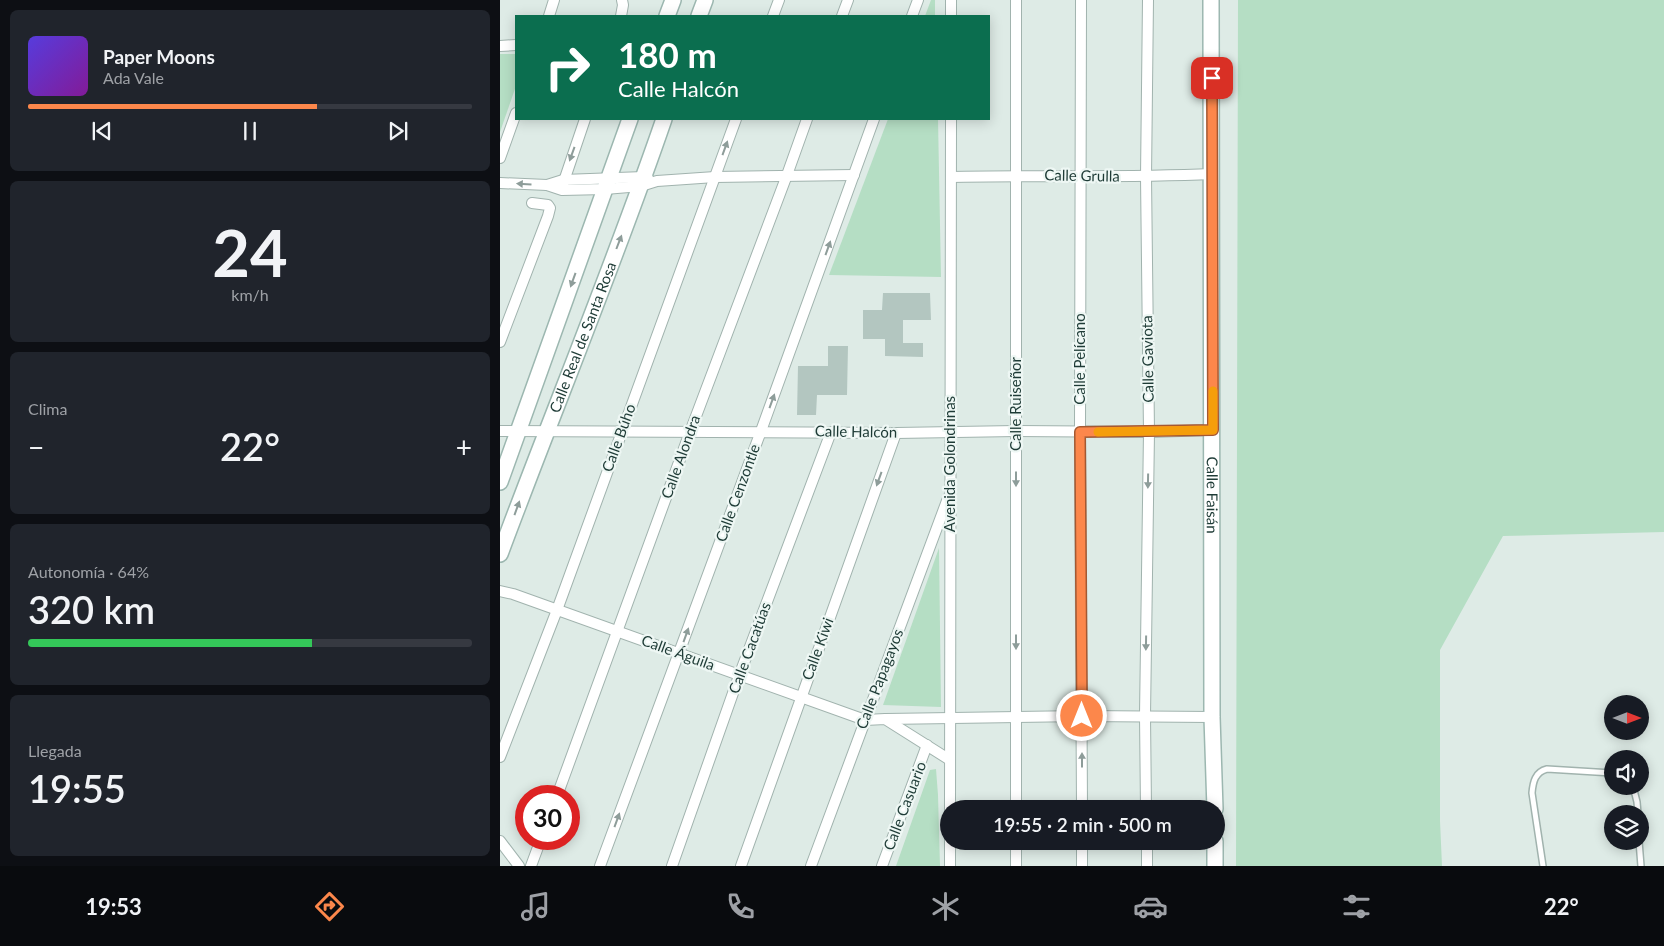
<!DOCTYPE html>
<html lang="es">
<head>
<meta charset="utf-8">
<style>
  :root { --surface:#171b24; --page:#20242c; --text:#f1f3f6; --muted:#9ea1a6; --line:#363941; --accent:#fc874b }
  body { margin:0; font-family:Lato,sans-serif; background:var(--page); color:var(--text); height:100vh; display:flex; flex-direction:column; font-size:19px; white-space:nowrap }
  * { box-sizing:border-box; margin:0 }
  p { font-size:16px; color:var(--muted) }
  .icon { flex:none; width:28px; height:28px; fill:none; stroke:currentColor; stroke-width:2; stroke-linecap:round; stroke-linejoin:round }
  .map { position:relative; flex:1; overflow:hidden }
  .details { display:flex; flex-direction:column; gap:10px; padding:10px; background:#0d0f14; width:500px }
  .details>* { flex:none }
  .top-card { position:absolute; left:15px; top:15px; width:475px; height:105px; border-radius:0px; box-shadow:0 2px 12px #0003; background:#0b6e4f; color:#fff; overflow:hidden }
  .needle { width:32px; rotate:90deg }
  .controls { position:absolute; left:1104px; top:695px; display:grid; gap:10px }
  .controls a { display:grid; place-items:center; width:45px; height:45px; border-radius:50%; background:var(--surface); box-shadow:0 2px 12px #0003; font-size:25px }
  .speed { position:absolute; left:15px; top:785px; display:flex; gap:10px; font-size:25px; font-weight:700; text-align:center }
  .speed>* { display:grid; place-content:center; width:65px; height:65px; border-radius:50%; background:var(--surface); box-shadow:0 2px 12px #0003; line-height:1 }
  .speed .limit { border:8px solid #d22; background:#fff; color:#111 }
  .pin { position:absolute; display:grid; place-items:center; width:42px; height:42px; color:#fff; margin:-21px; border-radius:10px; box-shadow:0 2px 8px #0006 }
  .me { position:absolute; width:55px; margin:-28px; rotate:0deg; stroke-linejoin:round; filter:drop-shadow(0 0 4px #0008) }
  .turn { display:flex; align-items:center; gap:18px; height:105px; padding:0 20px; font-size:22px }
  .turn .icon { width:65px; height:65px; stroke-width:2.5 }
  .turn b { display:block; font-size:35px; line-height:42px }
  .big { font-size:38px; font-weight:600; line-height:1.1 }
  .details .card { flex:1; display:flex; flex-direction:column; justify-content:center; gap:8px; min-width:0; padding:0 18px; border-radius:8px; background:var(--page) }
  .details .dial { align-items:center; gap:0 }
  .dial b { font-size:65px; line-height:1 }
  .song { display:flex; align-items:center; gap:15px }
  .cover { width:60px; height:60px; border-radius:8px; background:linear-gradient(135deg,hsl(250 70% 55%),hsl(290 70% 35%)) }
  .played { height:5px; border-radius:2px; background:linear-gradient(90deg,var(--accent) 65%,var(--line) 65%) }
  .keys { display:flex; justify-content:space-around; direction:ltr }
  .heat { display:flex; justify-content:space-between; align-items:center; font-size:28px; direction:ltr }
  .charge { height:8px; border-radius:4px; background:linear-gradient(90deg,#34c759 64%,var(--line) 0) }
  .trip { position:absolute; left:440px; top:800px; width:285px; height:50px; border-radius:25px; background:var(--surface); box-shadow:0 2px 12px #0003; font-weight:600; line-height:50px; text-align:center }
  .menu { display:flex; height:80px; justify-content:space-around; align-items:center; background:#090b0e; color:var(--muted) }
  .menu .icon { width:35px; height:35px }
  .menu .active { color:var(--accent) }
  .menu b { font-size:22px; color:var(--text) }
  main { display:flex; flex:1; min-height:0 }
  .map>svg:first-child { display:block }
  .green { fill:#b5dec4 }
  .building { fill:#b3c6c0 }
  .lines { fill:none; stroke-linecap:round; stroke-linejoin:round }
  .lane-casing { stroke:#a1b3ae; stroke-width:8 }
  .street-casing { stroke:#a1b3ae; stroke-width:12 }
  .secondary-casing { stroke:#9cb7b0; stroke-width:18 }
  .lane { stroke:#fff; stroke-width:5 }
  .street { stroke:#fff; stroke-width:10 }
  .secondary { stroke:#fff; stroke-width:15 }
  .oneway { fill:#8e9d9a }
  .route-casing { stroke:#a45831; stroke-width:12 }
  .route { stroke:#fc874b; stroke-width:9 }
  .slow { stroke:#f59e0b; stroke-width:9 }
  .labels { text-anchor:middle; stroke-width:4.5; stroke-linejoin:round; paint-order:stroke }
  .street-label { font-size:15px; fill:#1e3b36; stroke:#eef7f4 }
</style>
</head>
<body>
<main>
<section class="details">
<div class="card">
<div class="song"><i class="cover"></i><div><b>Paper Moons</b><p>Ada Vale</p></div></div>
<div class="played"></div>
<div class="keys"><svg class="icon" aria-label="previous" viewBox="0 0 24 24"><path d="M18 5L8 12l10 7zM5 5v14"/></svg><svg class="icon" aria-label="pause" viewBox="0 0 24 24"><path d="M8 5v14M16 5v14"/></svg><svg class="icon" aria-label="next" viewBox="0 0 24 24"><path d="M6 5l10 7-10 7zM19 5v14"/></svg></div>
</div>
<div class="card dial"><b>24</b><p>km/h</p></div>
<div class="card"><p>Clima</p>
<div class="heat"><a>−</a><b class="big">22°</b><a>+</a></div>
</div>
<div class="card"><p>Autonomía · 64%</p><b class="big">320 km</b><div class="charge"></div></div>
<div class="card"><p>Llegada</p><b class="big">19:55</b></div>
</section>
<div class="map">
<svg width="1164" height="866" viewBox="0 0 1164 866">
  <rect width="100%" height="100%" fill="#deebe6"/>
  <!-- green -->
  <g class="green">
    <path d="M431 0H435V16H425Z"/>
    <path d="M738 0H1164V532L1003 536 940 650V821L942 866H736Z"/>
    <path d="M0 54H16V86L0 132Z"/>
    <path d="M388 119H438L441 277 329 275Z"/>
    <path d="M439 548 441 707 383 705Z"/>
    <path d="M436 769 438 795 440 866H396L430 770Z"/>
  </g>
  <!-- building -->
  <g class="building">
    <path d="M383 293H430L431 320H403V343H423V357L385 356V339H363V310H382Z"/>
    <path d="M328 346H348L347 395H317L316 415H297L298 366H328Z"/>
  </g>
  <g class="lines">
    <defs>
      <g id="lane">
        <path d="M1133 786 1137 802 1138 814"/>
        <path d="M1139 841 1141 866"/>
        <path d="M1043 866 1032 793C1033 782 1035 772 1047 769L1112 773"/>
      </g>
      <g id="street">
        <path d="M581 0 580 432 582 809"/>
        <path d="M49 16 54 0"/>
        <path d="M121 16 123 5 122 0"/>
        <path d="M273 16 279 0"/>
        <path d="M342 16 348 0"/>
        <path d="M412 16 418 0"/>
        <path d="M451 16V0"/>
        <path d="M0 46 16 45"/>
        <path d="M0 158 16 113"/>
        <path d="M451 177C538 175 625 178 712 174"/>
        <path d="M0 183 47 185 62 190 105 189 141 186 157 181 215 177 354 175"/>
        <path d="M63 184 85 119"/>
        <path d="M47 185 63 180 144 177 148 178"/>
        <path d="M0 342 48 216 50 208 48 205 32 203"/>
        <path d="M0 431 396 433 516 431 649 432 713 430"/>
        <path d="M0 591 13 594 365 720 385 719 450 760"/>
        <path d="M386 719 582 716 712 717"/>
        <path d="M0 757 57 610 236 119"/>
        <path d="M57 796 190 432 287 175 307 119"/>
        <path d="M450 809 451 119"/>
        <path d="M516 809V0"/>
        <path d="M646 809 645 716 649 432 646 177 648 0"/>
        <path d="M0 841 19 866"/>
        <path d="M582 841V866"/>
        <path d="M647 841V866"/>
        <path d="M31 866 41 839"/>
        <path d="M100 866 261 431 374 119"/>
        <path d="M172 866 239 676 331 432"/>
        <path d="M241 866 396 433"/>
        <path d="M311 866 448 498"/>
        <path d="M382 866 427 745"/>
        <path d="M450 866V841"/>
        <path d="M516 866V841"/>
      </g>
      <g id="secondary">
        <path id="s1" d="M711 0 712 717 715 809"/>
        <path d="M167 16 173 0"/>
        <path d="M199 16 205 0"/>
        <path d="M0 482 130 119"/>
        <path id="s2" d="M0 554C54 409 114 265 164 119"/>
        <path d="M715 866V841"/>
      </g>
    </defs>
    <!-- lane casing -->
    <use href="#lane" class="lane-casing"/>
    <!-- street casing -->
    <use href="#street" class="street-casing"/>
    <!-- secondary casing -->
    <use href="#secondary" class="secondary-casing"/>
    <!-- lane -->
    <use href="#lane" class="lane"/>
    <!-- street -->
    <use href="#street" class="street"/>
    <!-- secondary -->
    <use href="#secondary" class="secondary"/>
  </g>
  <!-- one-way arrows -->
  <defs><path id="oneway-solid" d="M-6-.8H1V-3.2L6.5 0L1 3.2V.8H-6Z" transform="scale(1.25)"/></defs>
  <g class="oneway">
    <use href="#oneway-solid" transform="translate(225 148) rotate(-70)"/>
    <use href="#oneway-solid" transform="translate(72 154) rotate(110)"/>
    <use href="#oneway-solid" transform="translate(24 184) rotate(-177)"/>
    <use href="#oneway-solid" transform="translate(119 242) rotate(-69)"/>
    <use href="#oneway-solid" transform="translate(328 248) rotate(-70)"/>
    <use href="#oneway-solid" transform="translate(73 280) rotate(110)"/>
    <use href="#oneway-solid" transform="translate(272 401) rotate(-70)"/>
    <use href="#oneway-solid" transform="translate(379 479) rotate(110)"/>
    <use href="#oneway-solid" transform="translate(516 479) rotate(90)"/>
    <use href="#oneway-solid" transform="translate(648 481) rotate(91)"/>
    <use href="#oneway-solid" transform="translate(17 508) rotate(-70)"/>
    <use href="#oneway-solid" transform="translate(186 635) rotate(-70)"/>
    <use href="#oneway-solid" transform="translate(516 642) rotate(90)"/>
    <use href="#oneway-solid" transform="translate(646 643) rotate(91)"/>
    <use href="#oneway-solid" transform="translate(582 760) rotate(-90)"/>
    <use href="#oneway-solid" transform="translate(117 820) rotate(-70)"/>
  </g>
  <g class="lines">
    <defs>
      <path id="route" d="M582 716 580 432 713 430 712 78"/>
    </defs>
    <!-- route casing -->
    <use href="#route" class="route-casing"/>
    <!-- route -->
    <use href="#route" class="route"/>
    <!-- slow -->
    <path class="slow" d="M598 432 713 430V391"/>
  </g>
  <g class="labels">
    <!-- street labels -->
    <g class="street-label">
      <text transform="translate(582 176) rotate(1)" y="5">Calle Grulla</text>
      <text dy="5" stroke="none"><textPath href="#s2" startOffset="232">Calle Real de Santa Rosa</textPath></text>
      <text transform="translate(580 359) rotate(-90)" y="5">Calle Pelícano</text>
      <text transform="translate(648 359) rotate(-91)" y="5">Calle Gaviota</text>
      <text transform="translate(516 404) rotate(-90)" y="5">Calle Ruiseñor</text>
      <text transform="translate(356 432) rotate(1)" y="5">Calle Halcón</text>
      <text transform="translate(119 438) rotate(-70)" y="5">Calle Búho</text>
      <text transform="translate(181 457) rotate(-70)" y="5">Calle Alondra</text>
      <text transform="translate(450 464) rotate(-90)" y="5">Avenida Golondrinas</text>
      <text transform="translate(238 493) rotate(-70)" y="5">Calle Cenzontle</text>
      <text dy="5" stroke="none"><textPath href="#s1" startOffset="495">Calle Faisán</textPath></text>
      <text transform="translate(250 648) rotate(-70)" y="5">Calle Cacatúas</text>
      <text transform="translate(318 649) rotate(-70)" y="5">Calle Kiwi</text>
      <text transform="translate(178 653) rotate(20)" y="5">Calle Águila</text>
      <text transform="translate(380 679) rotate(-69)" y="5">Calle Papagayos</text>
      <text transform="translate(405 806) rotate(-69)" y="5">Calle Casuario</text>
    </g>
  </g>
</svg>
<div class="controls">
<a><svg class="needle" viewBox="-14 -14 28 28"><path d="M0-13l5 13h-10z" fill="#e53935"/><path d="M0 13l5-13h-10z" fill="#9ea1a6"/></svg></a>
<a><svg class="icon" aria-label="sound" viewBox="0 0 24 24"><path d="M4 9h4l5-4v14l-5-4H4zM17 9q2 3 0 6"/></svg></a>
<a><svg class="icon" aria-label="layers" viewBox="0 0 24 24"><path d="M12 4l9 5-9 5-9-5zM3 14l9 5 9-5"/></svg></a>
</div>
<div class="speed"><div class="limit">30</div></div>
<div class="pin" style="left:712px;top:78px;background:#d93025"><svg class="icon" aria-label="arrive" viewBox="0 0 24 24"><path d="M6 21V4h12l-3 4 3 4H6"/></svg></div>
<svg class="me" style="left:582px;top:716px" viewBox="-20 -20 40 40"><circle r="17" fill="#fc874b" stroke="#fff" stroke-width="3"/><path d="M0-11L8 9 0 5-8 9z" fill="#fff"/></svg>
<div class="trip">19:55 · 2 min · 500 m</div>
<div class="top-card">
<div class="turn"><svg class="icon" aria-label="right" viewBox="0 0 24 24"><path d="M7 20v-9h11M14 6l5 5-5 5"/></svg><div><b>180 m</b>Calle Halcón</div></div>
</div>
</div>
</main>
<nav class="menu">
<b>19:53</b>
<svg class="icon active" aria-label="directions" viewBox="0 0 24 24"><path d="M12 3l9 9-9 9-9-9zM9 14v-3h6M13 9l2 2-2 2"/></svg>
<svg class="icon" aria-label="music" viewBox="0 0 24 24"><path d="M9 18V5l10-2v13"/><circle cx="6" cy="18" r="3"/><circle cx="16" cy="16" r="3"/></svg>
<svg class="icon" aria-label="phone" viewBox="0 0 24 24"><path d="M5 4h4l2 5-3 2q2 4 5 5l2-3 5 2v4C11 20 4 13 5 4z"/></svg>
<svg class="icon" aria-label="climate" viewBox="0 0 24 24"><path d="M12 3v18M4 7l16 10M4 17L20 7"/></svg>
<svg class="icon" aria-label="car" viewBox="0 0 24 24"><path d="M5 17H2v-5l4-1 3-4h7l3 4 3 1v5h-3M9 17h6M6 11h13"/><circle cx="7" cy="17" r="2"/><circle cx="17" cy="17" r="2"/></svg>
<svg class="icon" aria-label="filters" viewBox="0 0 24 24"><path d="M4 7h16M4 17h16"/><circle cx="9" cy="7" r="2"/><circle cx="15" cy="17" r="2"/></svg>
<b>22°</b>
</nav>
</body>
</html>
